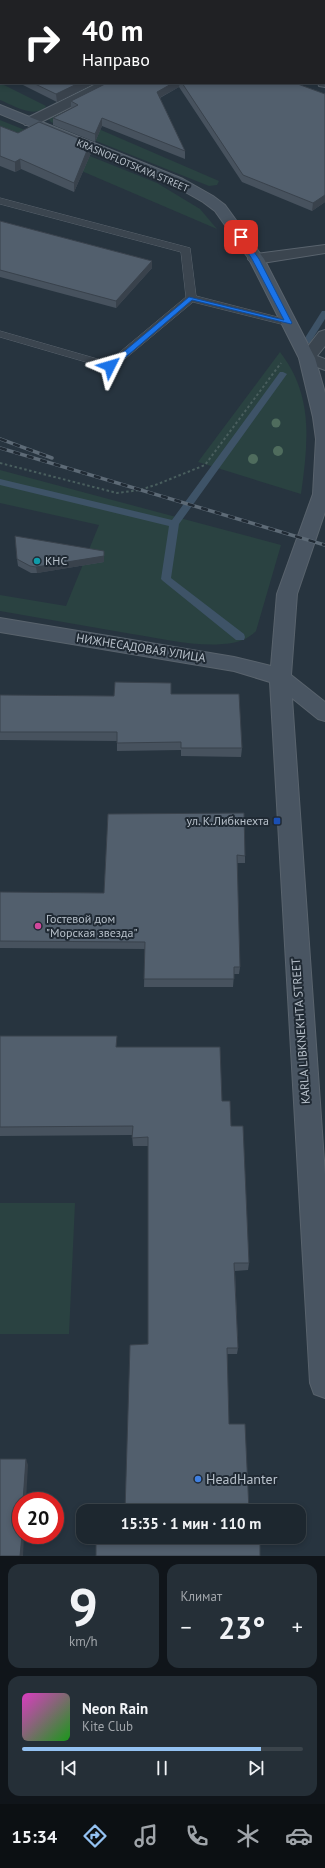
<!DOCTYPE html>
<html lang="ru">
<head>
<meta charset="utf-8">
<style>
  :root { --surface:#1d272f; --page:#252f37; --text:#f1f3f6; --muted:#a0a5aa; --line:#3b444b; --accent:#94c2f2 }
  body { margin:0; font-family:"PT Sans",sans-serif; background:var(--page); color:var(--text); height:100vh; display:flex; flex-direction:column; font-size:15px; white-space:nowrap }
  * { box-sizing:border-box; margin:0 }
  p { font-size:13px; color:var(--muted) }
  .icon { flex:none; width:22px; height:22px; fill:none; stroke:currentColor; stroke-width:2; stroke-linecap:round; stroke-linejoin:round }
  .map { position:relative; height:1556px; overflow:hidden }
  .panel { display:flex; flex-direction:column; gap:8px; padding:8px; background:#10151a; flex:1 }
  .panel>* { flex:none }
  .guide { position:absolute; left:0px; top:0px; width:325px; height:84px; box-shadow:0 2px 6px #0003,0 0 0 1px var(--line); background:#202124; color:#fff; overflow:hidden }
  .speed { position:absolute; left:12px; top:1492px; display:flex; gap:8px; font-size:20px; font-weight:700; text-align:center }
  .speed>* { display:grid; place-content:center; width:52px; height:52px; border-radius:50%; background:var(--surface); box-shadow:0 2px 6px #0003,0 0 0 1px var(--line); line-height:1 }
  .speed .limit { border:6px solid #d22; background:#fff; color:#111 }
  .pin { position:absolute; display:grid; place-items:center; width:34px; height:34px; color:#fff; margin:-17px; border-radius:8px; box-shadow:0 2px 6px #0006 }
  .me { position:absolute; width:44px; margin:-22px; rotate:50deg; stroke-linejoin:round; filter:drop-shadow(0 0 3px #0008) }
  .turn { display:flex; align-items:center; gap:14px; height:84px; padding:0 16px; font-size:18px }
  .turn .icon { width:52px; height:52px; stroke-width:2.5 }
  .turn b { display:block; font-size:28px; line-height:34px }
  .big { font-size:30px; font-weight:800; line-height:1.1 }
  .panel .tile { flex:1; display:flex; flex-direction:column; justify-content:center; gap:6px; min-width:0; padding:0 14px; border-radius:12px; background:var(--page) }
  .panel .dial { align-items:center; gap:0 }
  .dial b { font-size:52px; line-height:1 }
  .song { display:flex; align-items:center; gap:12px }
  .cover { width:48px; height:48px; border-radius:6px; background:linear-gradient(135deg,hsl(310 70% 55%),hsl(120 70% 35%)) }
  .played { height:4px; border-radius:2px; background:linear-gradient(90deg,var(--accent) 85%,var(--line) 85%) }
  .keys { display:flex; justify-content:space-around; direction:ltr }
  .heat { display:flex; justify-content:space-between; align-items:center; font-size:22px; direction:ltr }
  .panel .tiles { flex:1; display:grid; gap:8px; grid-template-columns:1fr 1fr }
  .tile:last-child { grid-column:span 2 }
  .trip { position:absolute; left:76px; top:1504px; width:230px; height:40px; border-radius:12px; background:var(--surface); box-shadow:0 2px 6px #0003,0 0 0 1px var(--line); font-weight:800; line-height:40px; text-align:center }
  .tab-bar { display:flex; height:64px; justify-content:space-around; align-items:center; background:#0c1013; color:var(--muted) }
  .tab-bar .icon { width:28px; height:28px }
  .tab-bar .current { color:var(--accent) }
  .tab-bar b { font-size:18px; color:var(--text) }
  .map>svg:first-child { display:block }
  .green { fill:#2a4241 }
  .lines { fill:none; stroke-linecap:round; stroke-linejoin:round }
  .stream { fill:#3e5367; fill-rule:evenodd }
  .lane-casing { stroke:#59636d; stroke-width:1 }
  .street-casing { stroke:#59636d; stroke-width:2 }
  .secondary-casing { stroke:#59636d; stroke-width:2 }
  .path { stroke:#495e5e; stroke-width:2; stroke-dasharray:2.5 2.5; stroke-linecap:butt }
  .lane { fill:#3b454f; fill-rule:evenodd }
  .street { fill:#3b454f; fill-rule:evenodd }
  .secondary { fill:#495562; fill-rule:evenodd }
  .rail-casing { stroke:#5d6a76; stroke-width:3.5 }
  .rail { stroke:#202a34; stroke-width:2.5; stroke-dasharray:7; stroke-linecap:butt }
  .tree { fill:#4f6c5d }
  .wall { fill:#47525e }
  .shaded-wall { fill:#39424c }
  .building { fill:#525f6d; stroke:#39424c }
  .route { fill:#1a73e8; stroke:#114b97 }
  .culture-dot { fill:#0f9aa8; stroke:#202a34; stroke-width:1.5 }
  .transit-dot { fill:#1a4fb4; stroke:#202a34; stroke-width:1.5 }
  .hotel-dot { fill:#d1479c; stroke:#202a34; stroke-width:1.5 }
  .shop-dot { fill:#3f7fe0; stroke:#202a34; stroke-width:1.5 }
  .labels { text-anchor:middle; stroke-width:4; stroke-linejoin:round; paint-order:stroke }
  .far-street-label { font-size:10px; fill:#b7c0ca; stroke:#202a34 }
  .poi-label { font-size:12px; fill:#b7c0ca; stroke:#202a34; text-anchor:start }
  .street-label { font-size:12px; fill:#b7c0ca; stroke:#202a34 }
  .near-poi-label { font-size:14px; fill:#b7c0ca; stroke:#202a34; text-anchor:start }
</style>
</head>
<body>
<div class="map">
<svg width="325" height="1556" viewBox="0 0 325 1556">
  <rect width="100%" height="100%" fill="#27343f"/>
  <!-- green -->
  <g class="green">
    <path d="M0 83 46 106 45 108C32 118 13 105 0 100Z"/>
    <path d="M57 111 219 181 217 185 209 186 61 127 51 122 47 117Z"/>
    <path d="M0 120 157 183 200 209 217 229 0 136Z"/>
    <path d="M280 352C314 396 308 443 301 494L198 462Z"/>
    <path d="M0 470 281 545 256 631C249 638 242 641 232 643 200 648 164 639 132 634 88 626 44 619 0 611V595L66 606 99 525 0 503Z"/>
    <path d="M0 1203H75L69 1334H0Z"/>
  </g>
  <g class="lines">
    <!-- stream -->
    <g class="stream">
      <path d="M322 311H325V319L310 343H304L303 341Z"/>
      <path d="M280 372H283L287 374 179 524 171 578 244 634 245 637 244 640H236L163 581 161 579 169 526 0 485V479L172 520Z"/>
    </g>
    <defs>
      <path id="lane" d="M0 198 190 248 196 296 293 321 294 323 289 326 193 302 114 368 110 369 0 337V331L108 362 186 297 181 252 0 204Z"/>
      <g id="street">
        <path d="M324 79 325 87 319 86 318 83H324Z"/>
        <path d="M98 83H114L113 86 35 125H25L23 122 25 119Z"/>
        <path d="M325 245V253L256 264 251 262 248 259 251 256 256 254Z"/>
        <path d="M325 330V346L317 356 325 359V370L301 361 299 358 319 332Z"/>
      </g>
      <path id="secondary" d="M0 105 183 179 213 196 225 205 264 259 315 358 325 393V512L297 594 291 675 325 702V721L318 719 292 698 325 1175V1398L314 1394 310 1383 270 682 234 671 0 632V618L234 657 271 666 277 594 313 494 316 439 313 417 299 358 249 259 215 211 203 202 173 185 0 114Z"/>
    </defs>
    <!-- lane casing -->
    <use href="#lane" class="lane-casing"/>
    <!-- street casing -->
    <use href="#street" class="street-casing"/>
    <!-- secondary casing -->
    <use href="#secondary" class="secondary-casing"/>
    <!-- path -->
    <path class="path" d="M0 463 117 493 140 490 158 484 205 465 281 363"/>
    <!-- lane -->
    <use href="#lane" class="lane"/>
    <!-- street -->
    <use href="#street" class="street"/>
    <!-- secondary -->
    <use href="#secondary" class="secondary"/>
    <defs>
      <g id="rail">
        <path d="M0 439 52 458"/>
        <path d="M0 448 325 545"/>
      </g>
    </defs>
    <!-- rail casing -->
    <use href="#rail" class="rail-casing"/>
    <!-- rail -->
    <use href="#rail" class="rail"/>
  </g>
  <!-- trees -->
  <g class="tree">
    <circle cx="276" cy="423" r="4.5"/>
    <circle cx="278" cy="451" r="5"/>
    <circle cx="253" cy="459" r="5"/>
  </g>
  <!-- wall -->
  <g class="wall">
    <path d="M0 0 1 1V74L0 73Z"/>
    <path d="M19 83H95L57 102Z"/>
    <path d="M107 83H295L325 94V202L312 211 242 182 179 87 160 98 185 151V159L102 126 95 142 53 125V118L71 108V101Z"/>
    <path d="M0 126 18 133 91 153 74 192 21 169 15 172 0 166Z"/>
    <path d="M0 221 152 261V268L116 308 0 277Z"/>
    <path d="M17 559 104 562 37 573H31L18 566Z"/>
    <path d="M171 694 242 748 241 757 181 756V750L117 751V741L0 740V695L114 696Z"/>
    <path d="M108 814 245 856V863H237L240 967 239 974H234L233 987H144L145 949 0 948V892L104 893Z"/>
    <path d="M0 1036 117 1047 222 1101 231 1126 249 1263 248 1270 235 1271 238 1348 237 1354H227L229 1424 249 1511 148 1344V1146H133L132 1135 0 1136Z"/>
  </g>
  <!-- shaded-wall -->
  <g class="shaded-wall">
    <path d="M79 83H95L57 102 56 94Z"/>
    <path d="M173 83H180L179 87 157 99V92Z"/>
    <path d="M102 118V126L95 142V134Z"/>
    <path d="M90 143 91 153 74 192V183Z"/>
    <path d="M20 159 21 169 15 172V162Z"/>
    <path d="M325 195V202L312 211 313 203Z"/>
    <path d="M152 261V268L116 308V301Z"/>
    <path d="M104 551V562L37 573 36 567Z"/>
    <path d="M26 1459 28 1465 26 1501H23Z"/>
    <path d="M22 1535H24L23 1556H20Z"/>
  </g>
  <!-- building -->
  <g class="building">
    <path d="M0 0H173L175 1H1V67L0 66Z"/>
    <path d="M33 83H79L56 94Z"/>
    <path d="M107 83H173L157 92 185 151 102 118 95 134 53 118 78 105 71 101Z"/>
    <path d="M182 83H295L325 94V195L313 203 243 175Z"/>
    <path d="M39 122 90 143 74 183 20 159 15 162 0 156V126L18 133Z"/>
    <path d="M0 221 152 261 116 301 0 270Z"/>
    <path d="M15 536 104 551V556L36 567 30 566 17 559Z"/>
    <path d="M115 682 171 683V694H239L242 748H181V742L117 743V732H0V695L114 696Z"/>
    <path d="M244 813 245 856 237 855 240 967H234V979H144L145 942 0 941V892L104 893 108 814Z"/>
    <path d="M0 1036H117L116 1047H220L222 1101H230L231 1126H243L249 1263H234L238 1348H227L229 1424H245L249 1511H125L130 1345 148 1344V1137L132 1138 133 1126 0 1127Z"/>
    <path d="M0 1459H26L23 1501H21V1535H22L20 1556H0Z"/>
    <rect x="96" y="1537" width="164" height="19"/>
  </g>
  <!-- route -->
  <path class="route" d="M241 235 243 236 259 259 292 323 291 324 192 300 113 368H108V365L189 297 284 320 252 259 238 237Z"/>
  <!-- markers -->
  <circle class="culture-dot" cx="37" cy="561" r="4"/>
  <rect class="transit-dot" x="273" y="817" width="8" height="8" rx="2"/>
  <circle class="hotel-dot" cx="38" cy="926" r="4"/>
  <circle class="shop-dot" cx="198" cy="1479" r="4"/>
  <g class="labels">
    <!-- far-street labels -->
    <g class="far-street-label">
      <text transform="translate(133 165) rotate(23)" y="4">KRASNOFLOTSKAYA STREET</text>
    </g>
    <!-- poi labels -->
    <g class="poi-label">
      <text x="45" y="565">КНС</text>
      <text x="269" y="825" text-anchor="end">ул. К.Либкнехта</text>
      <text x="46" y="923">Гостевой дом<tspan x="46" dy="14">"Морская звезда"</tspan></text>
    </g>
    <!-- street labels -->
    <g class="street-label">
      <text transform="translate(141 648) rotate(9)" y="4">НИЖНЕСАДОВАЯ УЛИЦА</text>
      <text transform="translate(301 1031) rotate(-94)" y="4">KARLA LIBKNEKHTA STREET</text>
    </g>
    <!-- near-poi labels -->
    <g class="near-poi-label">
      <text x="206" y="1484">HeadHanter</text>
    </g>
  </g>
</svg>
<div class="speed"><div class="limit">20</div></div>
<div class="pin" style="left:241px;top:237px;background:#d93025"><svg class="icon" aria-label="arrive" viewBox="0 0 24 24"><path d="M6 21V4h12l-3 4 3 4H6"/></svg></div>
<svg class="me" style="left:110px;top:366px" viewBox="-20 -20 40 40"><path d="M0-17L14 15 0 8-14 15z" fill="#1a73e8" stroke="#fff" stroke-width="4"/></svg>
<div class="trip">15:35 · 1 мин · 110 m</div>
<div class="guide">
<div class="turn"><svg class="icon" aria-label="right" viewBox="0 0 24 24"><path d="M7 20v-9h11M14 6l5 5-5 5"/></svg><div><b>40 m</b>Направо</div></div>
</div>
</div>
<section class="panel">
<div class="tiles">
<div class="tile dial"><b>9</b><p>km/h</p></div>
<div class="tile"><p>Климат</p>
<div class="heat"><a>−</a><b class="big">23°</b><a>+</a></div>
</div>
<div class="tile">
<div class="song"><i class="cover"></i><div><b>Neon Rain</b><p>Kite Club</p></div></div>
<div class="played"></div>
<div class="keys"><svg class="icon" aria-label="previous" viewBox="0 0 24 24"><path d="M18 5L8 12l10 7zM5 5v14"/></svg><svg class="icon" aria-label="pause" viewBox="0 0 24 24"><path d="M8 5v14M16 5v14"/></svg><svg class="icon" aria-label="next" viewBox="0 0 24 24"><path d="M6 5l10 7-10 7zM19 5v14"/></svg></div>
</div>
</div>
</section>
<nav class="tab-bar">
<b>15:34</b>
<svg class="icon current" aria-label="directions" viewBox="0 0 24 24"><path d="M12 3l9 9-9 9-9-9zM9 14v-3h6M13 9l2 2-2 2"/></svg>
<svg class="icon" aria-label="music" viewBox="0 0 24 24"><path d="M9 18V5l10-2v13"/><circle cx="6" cy="18" r="3"/><circle cx="16" cy="16" r="3"/></svg>
<svg class="icon" aria-label="phone" viewBox="0 0 24 24"><path d="M5 4h4l2 5-3 2q2 4 5 5l2-3 5 2v4C11 20 4 13 5 4z"/></svg>
<svg class="icon" aria-label="climate" viewBox="0 0 24 24"><path d="M12 3v18M4 7l16 10M4 17L20 7"/></svg>
<svg class="icon" aria-label="car" viewBox="0 0 24 24"><path d="M5 17H2v-5l4-1 3-4h7l3 4 3 1v5h-3M9 17h6M6 11h13"/><circle cx="7" cy="17" r="2"/><circle cx="17" cy="17" r="2"/></svg>
</nav>
</body>
</html>
